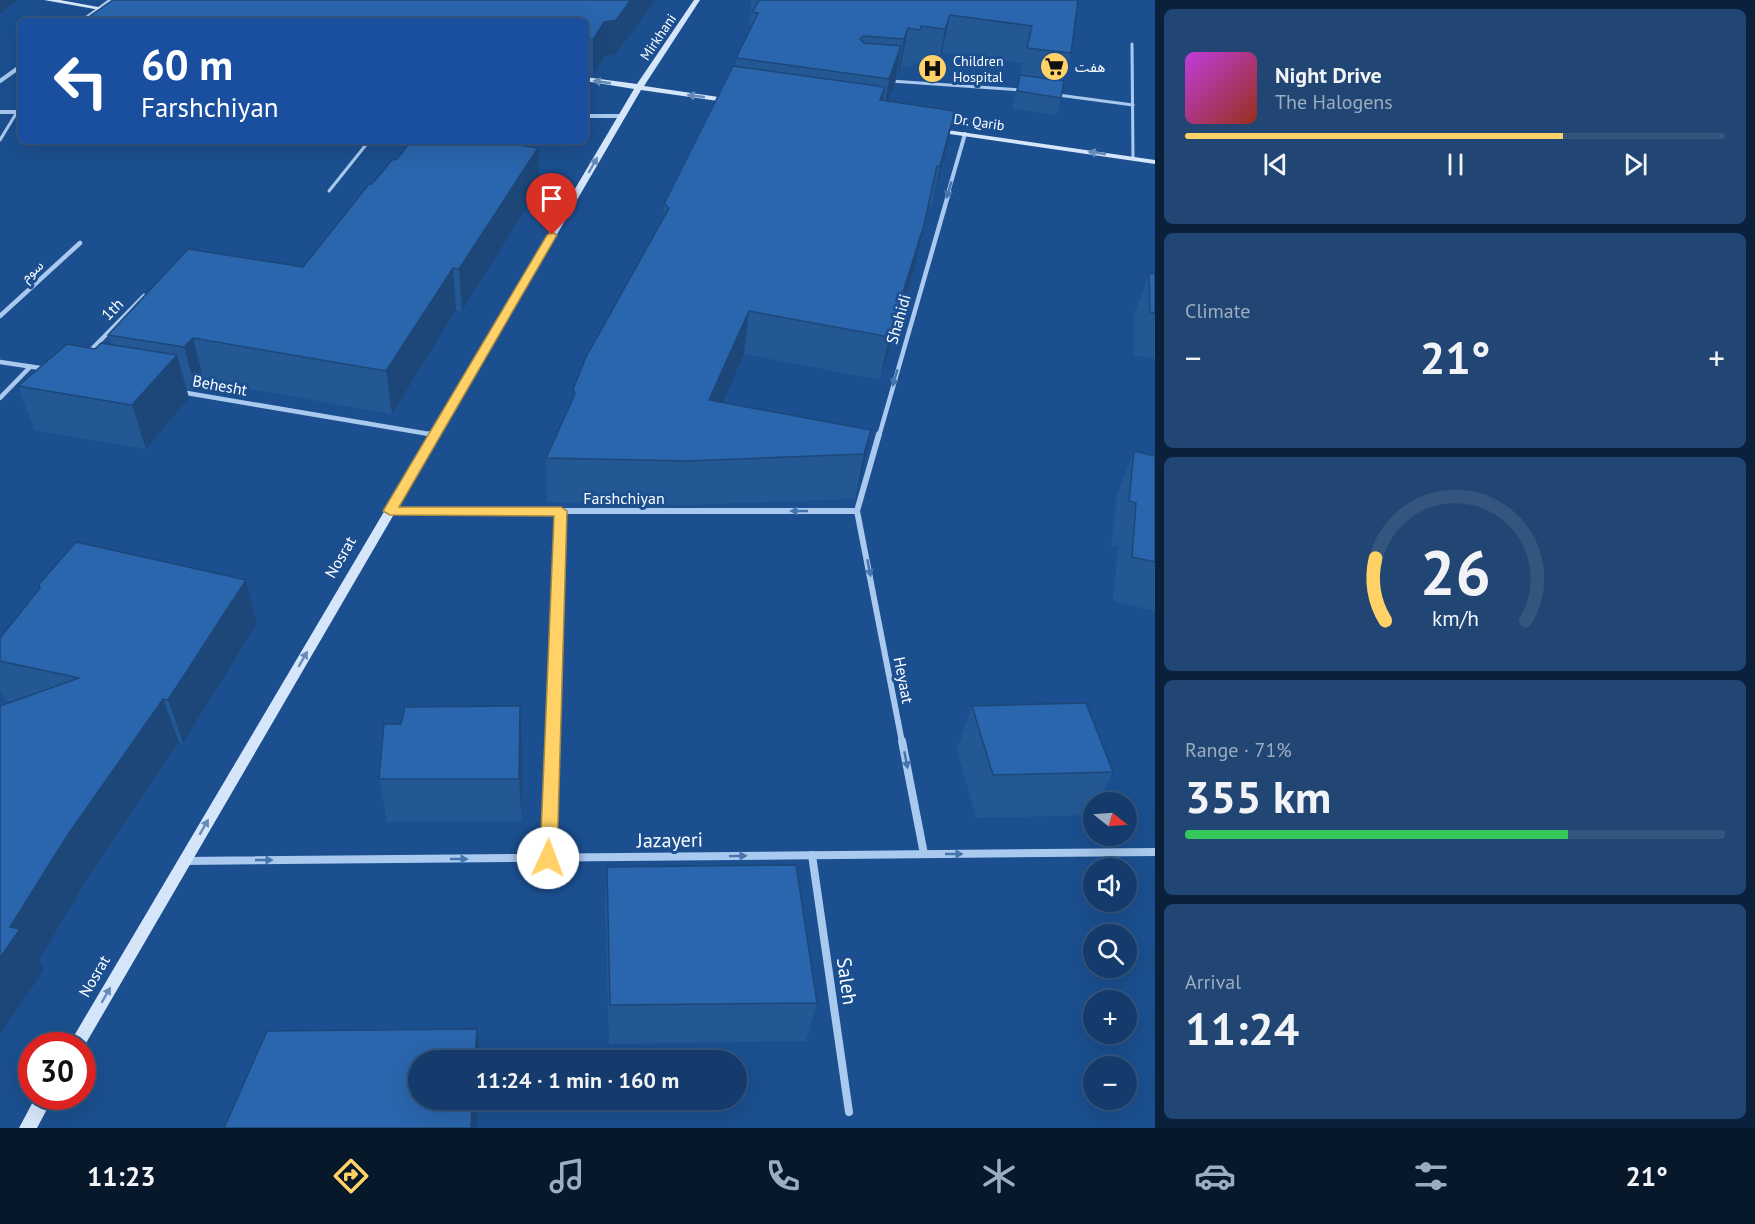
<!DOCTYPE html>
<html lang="en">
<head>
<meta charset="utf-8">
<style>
  :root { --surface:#143b6b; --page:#214673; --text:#f1f3f6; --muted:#9dadc1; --line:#33557e; --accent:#ffd166 }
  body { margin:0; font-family:"PT Sans","Noto Sans Arabic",sans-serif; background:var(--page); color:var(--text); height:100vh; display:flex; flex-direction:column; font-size:22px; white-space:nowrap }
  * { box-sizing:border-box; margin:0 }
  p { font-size:20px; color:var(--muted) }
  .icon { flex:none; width:33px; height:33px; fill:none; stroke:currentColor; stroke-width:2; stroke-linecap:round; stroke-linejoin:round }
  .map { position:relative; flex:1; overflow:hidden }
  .drawer { display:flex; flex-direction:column; gap:9px; padding:9px; background:#0b203b; width:600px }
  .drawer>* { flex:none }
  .hud { position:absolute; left:18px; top:18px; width:570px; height:126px; border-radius:9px; box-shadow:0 6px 24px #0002,0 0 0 2px var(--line); background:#1a4fa0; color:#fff; overflow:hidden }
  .needle { width:39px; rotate:107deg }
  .controls { position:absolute; left:1083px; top:792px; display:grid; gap:12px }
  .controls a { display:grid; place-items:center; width:54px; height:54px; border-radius:50%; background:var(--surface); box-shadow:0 6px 24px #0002,0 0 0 2px var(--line); font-size:30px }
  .speed { position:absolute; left:18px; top:1032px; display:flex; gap:12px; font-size:30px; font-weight:700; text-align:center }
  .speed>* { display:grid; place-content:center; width:78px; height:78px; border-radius:50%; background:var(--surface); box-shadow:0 6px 24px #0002,0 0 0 2px var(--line); line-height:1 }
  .speed .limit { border:9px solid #d22; background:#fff; color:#111 }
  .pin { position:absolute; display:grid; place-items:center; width:51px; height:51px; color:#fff; margin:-62px -26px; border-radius:50% 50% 50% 0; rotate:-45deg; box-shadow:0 0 6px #0007 }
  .pin .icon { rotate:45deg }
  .me { position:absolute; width:66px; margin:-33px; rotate:2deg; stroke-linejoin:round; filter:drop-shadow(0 0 4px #0008) }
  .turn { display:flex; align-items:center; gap:21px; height:126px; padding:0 24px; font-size:27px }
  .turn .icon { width:78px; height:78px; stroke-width:2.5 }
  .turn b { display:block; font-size:42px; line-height:51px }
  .big { font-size:45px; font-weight:600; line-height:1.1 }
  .drawer .widget { flex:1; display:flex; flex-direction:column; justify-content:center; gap:9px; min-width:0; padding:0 21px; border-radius:9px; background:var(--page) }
  .drawer .dial { align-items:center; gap:0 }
  .dial svg { height:156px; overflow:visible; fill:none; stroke:var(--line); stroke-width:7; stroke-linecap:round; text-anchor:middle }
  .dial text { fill:var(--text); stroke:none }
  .song { display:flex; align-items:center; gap:18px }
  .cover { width:72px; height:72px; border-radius:9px; background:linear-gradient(135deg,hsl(290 70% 55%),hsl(10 70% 35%)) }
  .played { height:6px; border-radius:3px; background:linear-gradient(90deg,var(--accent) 70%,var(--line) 70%) }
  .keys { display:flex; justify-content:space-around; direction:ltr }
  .heat { display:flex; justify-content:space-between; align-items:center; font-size:33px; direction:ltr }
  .charge { height:9px; border-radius:4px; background:linear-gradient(90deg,#34c759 71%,var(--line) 0) }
  .trip { position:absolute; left:408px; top:1050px; width:339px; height:60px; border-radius:30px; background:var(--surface); box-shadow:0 6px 24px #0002,0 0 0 2px var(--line); font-weight:600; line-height:60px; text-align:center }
  .tabs { display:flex; height:96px; justify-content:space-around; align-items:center; background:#08182b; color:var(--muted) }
  .tabs .icon { width:42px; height:42px }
  .tabs .selected { color:var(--accent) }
  .tabs b { font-size:27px; color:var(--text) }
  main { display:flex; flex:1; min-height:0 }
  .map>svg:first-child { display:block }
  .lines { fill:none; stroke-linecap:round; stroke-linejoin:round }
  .lane { stroke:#a9c9ee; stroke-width:3 }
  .street-far3 { stroke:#a9c9ee; stroke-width:4 }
  .street-far2 { stroke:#a9c9ee; stroke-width:4.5 }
  .street-far1 { stroke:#a9c9ee; stroke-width:6 }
  .street { stroke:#a9c9ee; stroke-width:8 }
  .secondary { fill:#d6e6fa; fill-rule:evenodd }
  .wall { fill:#245895 }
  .shaded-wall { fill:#1d4779 }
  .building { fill:#2a66ad; stroke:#1d4779; stroke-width:1.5 }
  .oneway { fill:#668bba }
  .oneway2 { fill:#4674ac }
  .route { fill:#ffd166; stroke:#a68842; stroke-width:1.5 }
  .labels { text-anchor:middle; stroke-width:6; stroke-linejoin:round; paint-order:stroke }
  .far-street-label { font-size:14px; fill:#fff; stroke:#1b4f8f }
  .far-poi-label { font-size:14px; fill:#fff; stroke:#1b4f8f; text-anchor:start }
  .street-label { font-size:16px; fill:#fff; stroke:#1b4f8f }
  .near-street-label { font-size:20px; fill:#fff; stroke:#1b4f8f }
</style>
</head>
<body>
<main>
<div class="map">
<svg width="1155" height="1128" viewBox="0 0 1155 1128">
  <rect width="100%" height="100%" fill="#1b4f8f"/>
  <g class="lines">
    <!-- lane -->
    <g class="lane">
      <path d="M1132 44 1133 158"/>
      <path d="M891 81 1023 90"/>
      <path d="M1058 95 1133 105"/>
      <path d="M0 140 17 112"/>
      <path d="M329 191 369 141"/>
    </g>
    <!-- street-far3 -->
    <g class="street-far3">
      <path d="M82 21 111 0"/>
      <path d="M0 81 21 66"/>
      <path d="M0 112H21"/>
      <path d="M585 116H622"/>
      <path d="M948 193 965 134"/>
    </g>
    <!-- street-far2 -->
    <g class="street-far2">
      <path d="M0 316 80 243"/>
      <path d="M88 353 144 296"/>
      <path d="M0 362 47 369"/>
      <path d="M181 392 435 435"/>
      <path d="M0 398 30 367"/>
      <path d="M879 436 949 192"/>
    </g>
    <!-- street-far1 -->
    <g class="street-far1">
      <path d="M430 434 435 435"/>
      <path d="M879 434 857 511 902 742"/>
      <path d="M390 511H857"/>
      <path d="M552 742 561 511"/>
    </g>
    <!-- street -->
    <g class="street">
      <path d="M902 741 924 854"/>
      <path d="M812 855 849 1112"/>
      <path d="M548 858 552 741"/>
      <path d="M185 861 1155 852"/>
    </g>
    <!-- secondary -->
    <g class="secondary">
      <path d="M44 0H60L120 11 117 13Z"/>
      <path d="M694 0H700L644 86 732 99 736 101 732 103 641 90 82 1050V1046H68L634 89 585 81V77L637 84Z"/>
      <path d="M933 128 1155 160V164L936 132H933Z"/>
      <path d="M36 1096H54L37 1128H19Z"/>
    </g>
  </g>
  <!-- wall -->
  <g class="wall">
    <path d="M113 0H656L615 55 604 56 593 76H588V84L585 90V21Z"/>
    <path d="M751 0H1078L1071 53 1063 81 1061 98 1057 115 1012 109 1023 63 942 52 938 67 914 63 913 67 901 66 897 76H896L895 84 888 101 946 150 932 207 929 206 915 267 880 380 744 354 723 402 871 430 862 474 855 499 684 505 547 502 546 458 573 398V389L663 220 664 204 736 66V58L751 28V26H749Z"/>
    <path d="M539 188 462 311 456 310 392 414 204 381 196 390 186 389 189 398 146 449 34 430 18 386 95 349 111 344 108 335 303 267Z"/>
    <path d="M1149 273 1155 274V359L1134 355V316Z"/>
    <path d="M1134 451 1155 456V611L1113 601 1118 547 1111 546 1117 495Z"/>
    <path d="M246 580 257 624 183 743 179 742 88 878 39 960 44 970 0 1035V706L10 702 6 701 0 689V638Z"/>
    <path d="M972 706 1113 772 1098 802H1094V811L1092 815 976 818 957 750Z"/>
    <path d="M401 724 522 750V821L387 822 379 779Z"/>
    <path d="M607 867 817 1003 806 1041 609 1044 605 908Z"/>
    <path d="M418 1100H480V1110H477Z"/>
  </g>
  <!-- shaded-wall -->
  <g class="shaded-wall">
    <path d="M0 0H18L0 14Z"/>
    <path d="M631 0H656L615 55 604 56 593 76V40L604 22Z"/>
    <path d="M950 15 942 52 938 67 945 29Z"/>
    <path d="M921 26 914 63 913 67 920 30Z"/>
    <path d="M908 28 901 66 897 76 904 39Z"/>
    <path d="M901 46 895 84 882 118 889 79Z"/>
    <path d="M589 48 588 84 585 90V54Z"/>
    <path d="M885 87 879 126 880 100Z"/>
    <path d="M955 111 946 150 932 207 940 166Z"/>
    <path d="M538 148 539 188 462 311 459 269Z"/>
    <path d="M937 166 915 267 880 380 889 337Z"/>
    <path d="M453 268 456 310 392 414 386 371Z"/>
    <path d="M749 311 744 354 705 444 709 400Z"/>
    <path d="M193 338 204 381 196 390 184 347Z"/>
    <path d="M177 355 189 398 146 449 132 405Z"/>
    <path d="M871 430 862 474 855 499 864 454Z"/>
    <path d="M246 580 257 624 183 743 168 700Z"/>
    <path d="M163 699 179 742 88 878 39 960 44 970 0 1035V958L10 927 67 836Z"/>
    <path d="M520 706 522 750V821L519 779Z"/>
    <path d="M477 1029 481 1060H475Z"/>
    <path d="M472 1100H476L477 1110V1128H471Z"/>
  </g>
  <!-- building -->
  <g class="building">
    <path d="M113 0H631L616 20 604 22 593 40H585V21H83Z"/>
    <path d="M759 0H1078L1071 53 1027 48 1032 26 950 15 945 29 921 26 920 30 908 28 904 39 864 36 860 39 864 43 901 46 889 79 736 58 758 13 752 12Z"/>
    <path d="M585 47 589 48 585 54Z"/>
    <path d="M733 66 885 87 880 100 955 111 940 166H937L924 225 889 337 749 311 709 400 871 430 864 454 688 461 546 458 575 394 573 389 586 357 669 208 664 204Z"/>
    <path d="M1020 75 1064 81 1061 98 1017 91Z"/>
    <path d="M411 141H495L538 148 459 269 453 268 386 371 193 338 184 347 108 335 188 249 303 267 369 184H372L392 160 397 159Z"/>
    <path d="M1149 273 1155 274V313L1150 312Z"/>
    <path d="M101 343 177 355 132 405 18 386 67 344 95 349Z"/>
    <path d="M1134 451 1155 456V562L1132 557 1136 503 1129 501Z"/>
    <path d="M76 542 246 580 168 700 163 699 67 836 10 927 20 929 0 958V706L79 678 0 661V638L40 588 39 584Z"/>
    <path d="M1086 703 1113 772 993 775 972 706Z"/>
    <path d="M520 706 519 779H379L384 724H401L405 707Z"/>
    <path d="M796 865 817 1003 610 1005 607 867Z"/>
    <path d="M477 1029 475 1060H418V1100H472L471 1128H224L267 1031Z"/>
  </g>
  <!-- one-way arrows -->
  <defs><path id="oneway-solid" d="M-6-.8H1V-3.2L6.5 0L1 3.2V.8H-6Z" transform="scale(1.5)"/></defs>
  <g class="oneway">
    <use href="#oneway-solid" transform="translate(602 82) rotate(-172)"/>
    <use href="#oneway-solid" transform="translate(696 96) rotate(-172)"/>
    <use href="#oneway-solid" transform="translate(1097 153) rotate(-172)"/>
    <use href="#oneway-solid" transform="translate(593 165) rotate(-60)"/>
    <use href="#oneway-solid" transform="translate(303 659) rotate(-60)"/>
    <use href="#oneway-solid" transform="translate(204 827) rotate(-60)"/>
    <use href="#oneway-solid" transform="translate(106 995) rotate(-60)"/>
  </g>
  <g class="oneway2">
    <use href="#oneway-solid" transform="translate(949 190) rotate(106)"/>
    <use href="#oneway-solid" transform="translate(895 378) rotate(106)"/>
    <use href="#oneway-solid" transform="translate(799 511) rotate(180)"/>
    <use href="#oneway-solid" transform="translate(869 568) rotate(79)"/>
    <use href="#oneway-solid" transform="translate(906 760) rotate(79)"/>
    <use href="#oneway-solid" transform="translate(954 854)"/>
    <use href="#oneway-solid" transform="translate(738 856) rotate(-1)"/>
    <use href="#oneway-solid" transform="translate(459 859)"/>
    <use href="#oneway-solid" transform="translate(264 860)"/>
  </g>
  <!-- route -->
  <path class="route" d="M552 232 557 235 399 507H561L567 511 557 858 554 863 548 865 542 863 540 858 554 516 390 515 383 511 547 235Z"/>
  <!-- icons -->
  <defs>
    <symbol id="supermarket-disc" viewBox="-11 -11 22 22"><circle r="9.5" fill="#ffd166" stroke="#1b4f8f"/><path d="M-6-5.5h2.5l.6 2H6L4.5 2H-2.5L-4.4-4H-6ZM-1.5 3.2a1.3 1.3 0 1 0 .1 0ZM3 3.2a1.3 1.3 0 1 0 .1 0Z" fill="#111"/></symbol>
    <symbol id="hospital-disc" viewBox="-11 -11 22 22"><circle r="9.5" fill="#ffd166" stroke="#1b4f8f"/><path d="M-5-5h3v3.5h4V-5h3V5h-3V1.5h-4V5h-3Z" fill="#111"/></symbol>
  </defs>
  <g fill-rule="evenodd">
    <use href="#supermarket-disc" x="1038" y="50" width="33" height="33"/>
    <use href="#hospital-disc" x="916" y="52" width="33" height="33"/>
  </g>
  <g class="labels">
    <!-- far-street labels -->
    <g class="far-street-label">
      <text transform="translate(658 37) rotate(-56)" y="5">Mirkhani</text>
      <text transform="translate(979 122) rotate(8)" y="5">Dr. Qarib</text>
      <text transform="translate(32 271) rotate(-42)" y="5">سوم</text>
    </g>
    <!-- far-poi labels -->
    <g class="far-poi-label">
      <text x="953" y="66">Children<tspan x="953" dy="16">Hospital</tspan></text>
      <text x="1075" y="72">هفت</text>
    </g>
    <!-- street labels -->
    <g class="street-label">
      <text transform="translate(112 309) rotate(-46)" y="6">1th</text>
      <text transform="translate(898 319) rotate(-74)" y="6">Shahidi</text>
      <text transform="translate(220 385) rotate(10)" y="6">Behesht</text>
      <text x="624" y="504">Farshchiyan</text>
      <text transform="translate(340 557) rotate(-60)" y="6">Nosrat</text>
      <text transform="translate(904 680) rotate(79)" y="6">Heyaat</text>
      <text transform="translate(94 976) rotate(-60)" y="6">Nosrat</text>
    </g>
    <!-- near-street labels -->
    <g class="near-street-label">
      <text transform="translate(670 840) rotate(-1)" y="7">Jazayeri</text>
      <text transform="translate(847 981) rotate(82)" y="7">Saleh</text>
    </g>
  </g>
</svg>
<div class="controls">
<a><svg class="needle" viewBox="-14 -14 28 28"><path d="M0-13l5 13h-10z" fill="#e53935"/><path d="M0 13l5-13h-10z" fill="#9dadc1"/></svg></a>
<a><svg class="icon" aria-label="sound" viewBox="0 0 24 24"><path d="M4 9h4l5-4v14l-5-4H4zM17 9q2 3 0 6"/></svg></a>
<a><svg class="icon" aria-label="search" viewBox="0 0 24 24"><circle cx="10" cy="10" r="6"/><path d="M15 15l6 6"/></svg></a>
<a>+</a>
<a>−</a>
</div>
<div class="speed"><div class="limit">30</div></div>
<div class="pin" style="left:552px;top:235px;background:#d93025"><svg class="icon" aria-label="arrive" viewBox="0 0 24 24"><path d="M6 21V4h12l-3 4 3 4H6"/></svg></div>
<svg class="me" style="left:548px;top:858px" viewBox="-20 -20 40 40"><circle r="19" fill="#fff"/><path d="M0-13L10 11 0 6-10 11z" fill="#ffd166"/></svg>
<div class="trip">11:24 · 1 min · 160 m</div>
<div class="hud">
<div class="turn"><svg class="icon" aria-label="left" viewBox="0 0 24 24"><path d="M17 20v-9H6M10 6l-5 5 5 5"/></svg><div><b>60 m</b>Farshchiyan</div></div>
</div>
</div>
<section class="drawer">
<div class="widget">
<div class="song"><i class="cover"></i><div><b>Night Drive</b><p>The Halogens</p></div></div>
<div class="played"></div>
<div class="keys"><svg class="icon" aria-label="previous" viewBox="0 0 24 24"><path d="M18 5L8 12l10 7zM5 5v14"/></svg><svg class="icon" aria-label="pause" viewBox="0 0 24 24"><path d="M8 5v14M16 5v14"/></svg><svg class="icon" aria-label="next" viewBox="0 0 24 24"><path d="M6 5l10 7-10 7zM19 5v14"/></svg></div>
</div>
<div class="widget"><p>Climate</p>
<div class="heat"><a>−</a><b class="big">21°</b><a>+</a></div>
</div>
<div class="widget dial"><svg viewBox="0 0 100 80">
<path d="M14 69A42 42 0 1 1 86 69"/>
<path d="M14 69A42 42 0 0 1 9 37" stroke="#ffd166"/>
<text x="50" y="56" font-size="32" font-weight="700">26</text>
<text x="50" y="72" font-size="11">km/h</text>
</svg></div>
<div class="widget"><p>Range · 71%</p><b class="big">355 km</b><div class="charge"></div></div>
<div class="widget"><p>Arrival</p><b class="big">11:24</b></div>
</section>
</main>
<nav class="tabs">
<b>11:23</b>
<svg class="icon selected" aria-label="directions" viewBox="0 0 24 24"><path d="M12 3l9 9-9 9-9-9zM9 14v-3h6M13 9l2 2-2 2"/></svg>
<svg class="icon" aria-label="music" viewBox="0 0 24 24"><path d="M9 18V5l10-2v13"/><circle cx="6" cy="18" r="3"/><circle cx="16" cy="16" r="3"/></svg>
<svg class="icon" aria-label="phone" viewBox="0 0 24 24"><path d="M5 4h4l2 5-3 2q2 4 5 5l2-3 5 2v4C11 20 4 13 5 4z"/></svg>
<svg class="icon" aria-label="climate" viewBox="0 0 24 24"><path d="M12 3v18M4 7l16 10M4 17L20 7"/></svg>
<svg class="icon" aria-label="car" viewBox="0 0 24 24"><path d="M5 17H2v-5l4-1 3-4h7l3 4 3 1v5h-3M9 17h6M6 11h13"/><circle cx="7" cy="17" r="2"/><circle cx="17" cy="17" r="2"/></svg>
<svg class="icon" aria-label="filters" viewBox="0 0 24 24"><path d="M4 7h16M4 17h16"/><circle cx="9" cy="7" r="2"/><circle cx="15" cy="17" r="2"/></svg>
<b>21°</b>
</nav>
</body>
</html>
